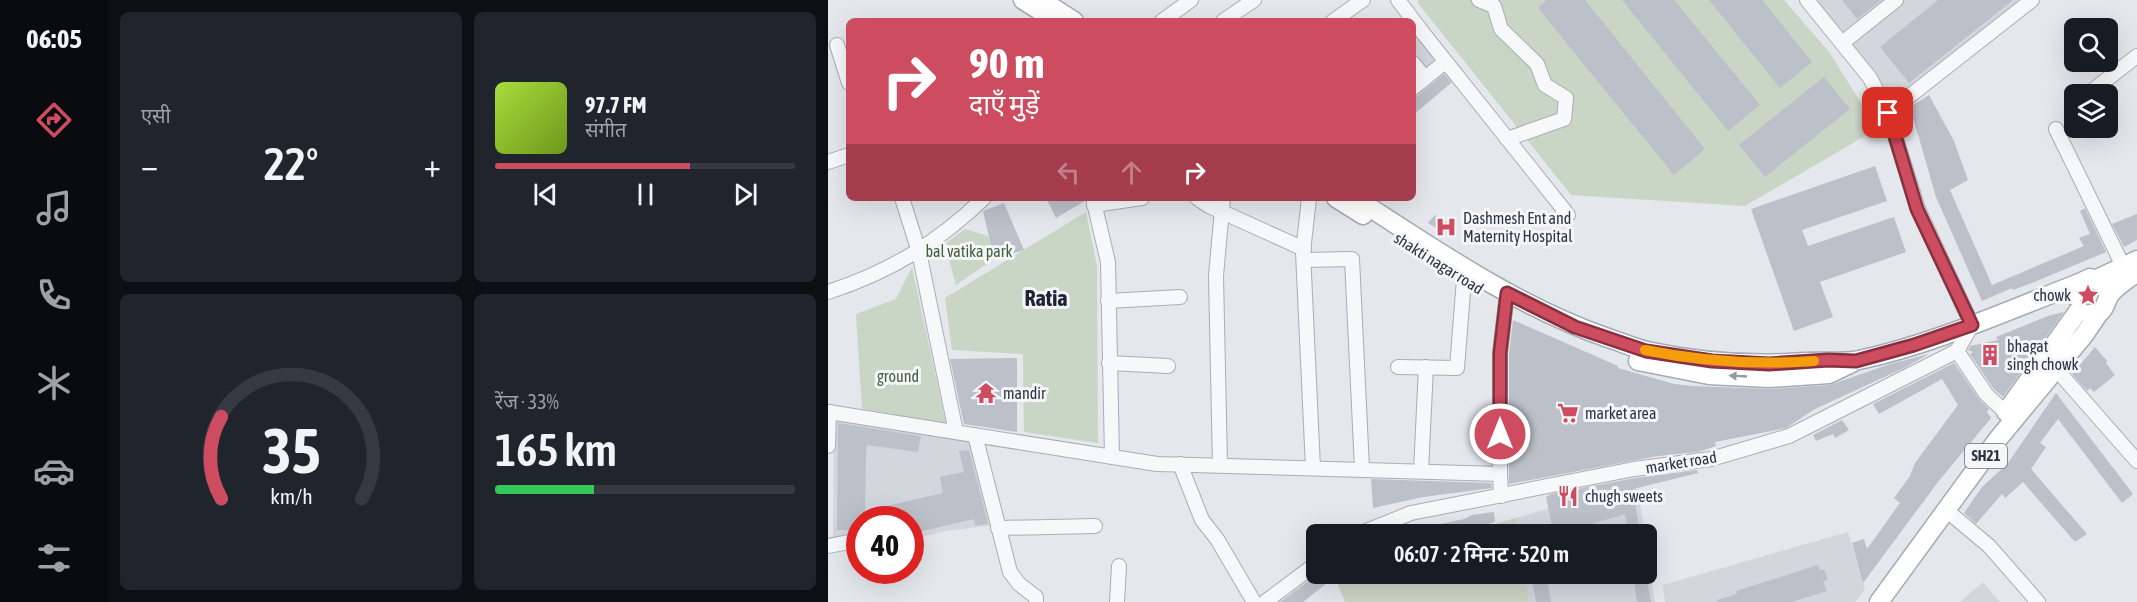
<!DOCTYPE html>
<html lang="hi">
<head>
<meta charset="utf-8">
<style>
  :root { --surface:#171b24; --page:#20242c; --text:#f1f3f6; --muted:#9ea1a6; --line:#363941; --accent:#ce4c5f }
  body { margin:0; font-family:"Asap Condensed","Noto Sans Devanagari",sans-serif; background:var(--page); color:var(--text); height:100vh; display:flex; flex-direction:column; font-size:22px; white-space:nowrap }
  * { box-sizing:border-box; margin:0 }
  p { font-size:20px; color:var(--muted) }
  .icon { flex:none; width:33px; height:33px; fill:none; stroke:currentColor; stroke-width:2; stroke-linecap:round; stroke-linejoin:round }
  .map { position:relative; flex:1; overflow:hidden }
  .details { display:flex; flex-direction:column; gap:12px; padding:12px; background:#0d0f14; width:720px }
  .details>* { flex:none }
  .guide { position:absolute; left:18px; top:18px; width:570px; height:183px; border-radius:9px; box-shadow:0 6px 24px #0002; background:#ce4c5f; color:#fff; overflow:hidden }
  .fabs { position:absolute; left:1236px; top:18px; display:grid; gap:12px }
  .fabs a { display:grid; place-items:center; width:54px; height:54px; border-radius:9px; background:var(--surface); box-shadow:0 6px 24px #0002; font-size:30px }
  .speed { position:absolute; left:18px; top:506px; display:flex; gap:12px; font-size:30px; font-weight:700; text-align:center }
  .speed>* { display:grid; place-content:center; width:78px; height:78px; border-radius:50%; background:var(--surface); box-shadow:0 6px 24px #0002; line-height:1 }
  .speed .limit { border:9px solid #d22; background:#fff; color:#111 }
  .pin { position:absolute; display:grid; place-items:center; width:51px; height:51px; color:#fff; margin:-26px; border-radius:12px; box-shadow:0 3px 9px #0006 }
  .me { position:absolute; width:66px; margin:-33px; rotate:0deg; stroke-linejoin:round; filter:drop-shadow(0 0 4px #0008) }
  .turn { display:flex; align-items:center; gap:21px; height:126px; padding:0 24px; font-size:27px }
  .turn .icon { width:78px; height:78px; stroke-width:2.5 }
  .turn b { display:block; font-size:42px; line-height:51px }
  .lanes { display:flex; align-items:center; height:57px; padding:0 24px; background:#0003; justify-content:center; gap:30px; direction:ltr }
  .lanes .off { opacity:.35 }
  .big { font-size:45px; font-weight:600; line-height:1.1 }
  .details .tile { flex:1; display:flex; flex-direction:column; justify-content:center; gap:9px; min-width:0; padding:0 21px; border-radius:9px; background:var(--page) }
  .details .dial { align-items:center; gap:0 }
  .dial svg { height:156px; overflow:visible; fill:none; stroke:var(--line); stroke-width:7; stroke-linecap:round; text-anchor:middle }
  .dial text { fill:var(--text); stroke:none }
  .song { display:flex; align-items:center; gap:18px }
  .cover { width:72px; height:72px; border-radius:9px; background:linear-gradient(135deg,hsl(80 70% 55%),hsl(80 70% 35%)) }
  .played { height:6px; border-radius:3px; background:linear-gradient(90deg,var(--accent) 65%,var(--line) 65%) }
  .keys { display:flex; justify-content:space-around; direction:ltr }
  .heat { display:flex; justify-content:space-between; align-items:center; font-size:33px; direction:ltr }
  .charge { height:9px; border-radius:4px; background:linear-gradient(90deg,#34c759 33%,var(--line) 0) }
  .details .tiles { flex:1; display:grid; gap:12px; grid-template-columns:repeat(2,1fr) }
  .trip { position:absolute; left:478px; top:524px; width:351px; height:60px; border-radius:9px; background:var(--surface); box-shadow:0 6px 24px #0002; font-weight:600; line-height:60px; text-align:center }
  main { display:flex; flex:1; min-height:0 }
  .dock { display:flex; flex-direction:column; width:108px; justify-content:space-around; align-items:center; background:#090b0e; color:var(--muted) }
  .dock .icon { width:42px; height:42px }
  .dock .current { color:var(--accent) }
  .dock b { font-size:27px; color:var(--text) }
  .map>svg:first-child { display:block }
  .built { fill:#d2d6dd }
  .green { fill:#c9d5c5 }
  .building { fill:#bbc0c9 }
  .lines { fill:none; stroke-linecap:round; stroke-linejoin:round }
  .minor-casing { stroke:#a9aeb6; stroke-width:16 }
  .major-casing { stroke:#a3abb7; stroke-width:21 }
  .minor { stroke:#f7f8fa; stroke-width:14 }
  .major { stroke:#fff; stroke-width:18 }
  .oneway { fill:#959aa2 }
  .route-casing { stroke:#86313e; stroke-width:15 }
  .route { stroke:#ce4c5f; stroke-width:10 }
  .slow { stroke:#f59e0b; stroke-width:10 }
  .labels { text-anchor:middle; stroke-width:6; stroke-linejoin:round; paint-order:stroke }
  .shield { fill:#f4f6f9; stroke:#676e7a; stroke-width:1.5 }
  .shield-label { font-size:15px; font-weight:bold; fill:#2b3444 }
  .poi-label { font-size:16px; fill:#2b3444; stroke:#f4f6f9; text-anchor:start }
  .park-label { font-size:16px; fill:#406039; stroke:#f4f6f9 }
  .street-label { font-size:16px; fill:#2b3444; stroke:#f4f6f9 }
  .district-label { font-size:22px; font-weight:bold; fill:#1d2535; stroke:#f4f6f9 }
</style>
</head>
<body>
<main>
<nav class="dock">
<b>06:05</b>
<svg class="icon current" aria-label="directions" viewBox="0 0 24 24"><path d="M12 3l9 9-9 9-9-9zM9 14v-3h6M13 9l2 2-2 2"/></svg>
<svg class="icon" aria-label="music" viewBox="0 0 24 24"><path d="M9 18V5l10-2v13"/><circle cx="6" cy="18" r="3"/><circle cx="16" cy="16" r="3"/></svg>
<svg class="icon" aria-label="phone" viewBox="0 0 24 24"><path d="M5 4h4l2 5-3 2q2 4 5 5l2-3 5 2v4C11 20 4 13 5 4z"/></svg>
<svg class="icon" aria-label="climate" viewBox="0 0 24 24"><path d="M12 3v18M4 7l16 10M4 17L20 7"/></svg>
<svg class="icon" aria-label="car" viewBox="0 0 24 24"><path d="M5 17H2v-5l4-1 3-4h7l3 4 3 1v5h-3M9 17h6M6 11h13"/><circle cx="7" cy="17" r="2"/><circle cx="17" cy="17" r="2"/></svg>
<svg class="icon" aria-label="filters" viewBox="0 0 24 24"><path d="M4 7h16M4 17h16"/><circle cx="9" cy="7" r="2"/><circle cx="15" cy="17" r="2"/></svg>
</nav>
<section class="details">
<div class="tiles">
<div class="tile"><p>एसी</p>
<div class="heat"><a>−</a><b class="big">22°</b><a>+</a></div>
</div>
<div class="tile">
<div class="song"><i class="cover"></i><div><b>97.7 FM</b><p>संगीत</p></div></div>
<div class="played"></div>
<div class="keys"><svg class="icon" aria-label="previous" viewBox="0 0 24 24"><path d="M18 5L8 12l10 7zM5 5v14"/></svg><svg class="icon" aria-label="pause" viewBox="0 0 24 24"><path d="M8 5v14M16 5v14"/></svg><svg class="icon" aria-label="next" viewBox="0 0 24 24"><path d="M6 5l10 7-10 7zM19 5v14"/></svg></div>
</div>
<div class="tile dial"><svg viewBox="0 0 100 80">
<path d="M14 69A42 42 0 1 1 86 69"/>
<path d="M14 69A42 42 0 0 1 14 27" stroke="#ce4c5f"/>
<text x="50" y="56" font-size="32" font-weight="700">35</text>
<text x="50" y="72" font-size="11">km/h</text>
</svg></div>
<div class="tile"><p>रेंज · 33%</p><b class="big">165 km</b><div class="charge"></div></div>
</div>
</section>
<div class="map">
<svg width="1309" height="602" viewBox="0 0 1309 602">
  <rect width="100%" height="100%" fill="#e4e7ec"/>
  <!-- built -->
  <g class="built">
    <path d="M986 0H1197L1069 103Z"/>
    <path d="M585 21 630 77 585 115Z"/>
    <path d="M6 417 145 440 165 525 119 531 83 539 82 519H32L31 532 5 538Z"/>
    <path d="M809 485 817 534H634L705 513Z"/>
    <path d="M1020 532 1037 589 1027 602H837L835 585Z"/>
    <path d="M819 549 827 602H517L505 573H819Z"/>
    <path d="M1155 582 1172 602H1132Z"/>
  </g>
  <!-- green -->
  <g class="green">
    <path d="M592 0H956L1002 53 1049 129 917 206 743 195 589 2Z"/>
    <path d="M258 212 269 266 270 443 196 432 195 354 124 350 117 298Z"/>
    <path d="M137 229 160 236 166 259 128 285 117 244Z"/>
    <path d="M84 267 118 424 34 409 28 314 68 299Z"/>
    <path d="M688 518 690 534H634Z"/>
    <path d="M505 573H696L701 602H517Z"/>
  </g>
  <!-- building -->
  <g class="building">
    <path d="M719 0H757L877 149 846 175 710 8Z"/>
    <path d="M794 0H846L932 105 900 131Z"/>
    <path d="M881 0H934L984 62 952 88Z"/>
    <path d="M1014 0H1053L1029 19Z"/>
    <path d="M1110 0H1185L1081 83 1052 47Z"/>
    <path d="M616 74 623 83 585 115V97L591 95Z"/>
    <path d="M996 77 1022 109 937 177 911 145Z"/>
    <path d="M1101 95 1126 141 1140 180 1122 190 1164 285 1256 246 1251 238 1262 234 1252 211 1257 208 1278 252 1204 283 1185 290 1184 288 1154 301 1108 197 1082 107Z"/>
    <path d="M1047 166 1059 201 974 230 980 246 1066 217 1078 252 992 282 1005 317 966 331 923 209Z"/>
    <path d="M218 198H256L257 201 228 218Z"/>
    <path d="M176 203 196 250 166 259 155 211Z"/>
    <path d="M1309 214V240L1296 247 1284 224Z"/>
    <path d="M607 215 626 227 616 233 600 223Z"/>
    <path d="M1236 312 1175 397 1165 388 1142 354 1145 352 1140 350 1142 346 1170 340 1168 337 1220 316Z"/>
    <path d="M685 320 790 366V368L846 384 865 386 942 389 1002 385 1062 364 1101 354 1076 368 987 409 958 428 887 442 888 446 870 452 830 456 681 484V354Z"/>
    <path d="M1267 347 1279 361 1278 363 1287 375 1266 392 1262 388 1259 391 1244 374Z"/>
    <path d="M189 358V432L136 424 122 359Z"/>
    <path d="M1126 363 1151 399 1161 409 1159 412 1163 418 1110 482 1035 583 1024 543 1036 539 1039 549 1072 503 1066 498 1082 476 1087 463 1130 405 1114 379 1051 414 1045 404Z"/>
    <path d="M1228 393 1305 494 1294 503 1230 419 1212 443 1218 447 1203 469 1259 534 1247 542 1195 482 1177 498 1174 494 1148 524 1136 513 1154 487 1180 463Z"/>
    <path d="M1014 420 1021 430 1007 438 1005 434 988 441 985 435Z"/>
    <path d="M10 423 93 436 90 452 39 445 38 453 37 511 115 493 112 477 136 472 131 451 141 450 160 524 147 526 146 519 82 534V519H32V530H9Z"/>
    <path d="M869 470 870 473 805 489 812 534H800L797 514 730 534H707V529L724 526 718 497 723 494 807 478Z"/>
    <path d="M543 479 663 483 664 488 595 497 545 508Z"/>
    <path d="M666 512 667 522 628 534H571V528L612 524 636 519 644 515Z"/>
    <path d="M990 565 992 570 996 569 1000 580 995 581 999 591 963 602H889V600L909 594 908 591Z"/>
    <path d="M491 573H495L499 583 475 602H452Z"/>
    <path d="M703 573H718L723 602H708Z"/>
    <path d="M805 573H818L823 602H809Z"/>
  </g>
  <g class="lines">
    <defs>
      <g id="minor">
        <path d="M570 0 595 33 740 215"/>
        <path d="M651 0 666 6 673 29 709 64 717 85 738 98 736 119 679 139"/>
        <path d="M334 21 363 0"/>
        <path d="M395 21 426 0"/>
        <path d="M505 21 535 0"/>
        <path d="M1014 43 1068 0"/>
        <path d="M9 45 21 83"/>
        <path d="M585 63 597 78"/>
        <path d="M585 88 617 62"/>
        <path d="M1260 94 1309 56"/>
        <path d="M1060 113 1204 0"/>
        <path d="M1228 129 1295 266"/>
        <path d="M0 162 21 155"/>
        <path d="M74 198 91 252 128 432"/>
        <path d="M265 198 280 262 284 457"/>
        <path d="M369 198 381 206 476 249"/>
        <path d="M481 198 475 252 485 468"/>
        <path d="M266 205 314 198"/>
        <path d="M476 260 524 259 534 469"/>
        <path d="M0 292C62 272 109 243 156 198"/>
        <path d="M280 301 352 297"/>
        <path d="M1129 351 1158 394 1178 413"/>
        <path d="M281 363 340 366"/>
        <path d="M570 367 629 368 636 279"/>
        <path d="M1228 369 1309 461"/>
        <path d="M0 412 329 464 672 474"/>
        <path d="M147 435 182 572 191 584 208 597V602"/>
        <path d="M0 446 1 412"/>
        <path d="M352 464 374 520 389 539 426 602"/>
        <path d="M392 465 388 276 395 198"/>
        <path d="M593 471 598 367"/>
        <path d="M673 496 672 474V353L679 293"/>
        <path d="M1118 510 1161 546 1210 602"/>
        <path d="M170 528 267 526"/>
        <path d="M531 534 583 513 806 469 883 459 961 436 1129 351 1144 325 1090 209 1060 113 1042 78 979 0"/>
        <path d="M0 546 32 540"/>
        <path d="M289 602 291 566"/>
        <path d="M437 602 489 563"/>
      </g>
      <g id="major">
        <path d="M195 0 222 17"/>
        <path d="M213 0 246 21"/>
        <path d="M508 198 535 215"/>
        <path d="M527 198C608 250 688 306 780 338 793 342 806 348 819 351 870 362 925 366 977 362 993 361 1016 363 1031 360 1106 344 1178 311 1249 284"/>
        <path d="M1269 279 1309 260"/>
        <path d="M1245 295 1249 284 1262 278 1275 283 1281 295"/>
        <path d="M1261 314C1277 314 1275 308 1281 296 1285 289 1302 277 1309 273"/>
        <path d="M810 361 881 375 941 378 1001 374 1024 363"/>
        <path d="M1178 412 1251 310"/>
        <path d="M1051 602 1170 439 1256 335 1271 313"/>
      </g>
    </defs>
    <!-- minor casing -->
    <use href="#minor" class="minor-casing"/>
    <!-- major casing -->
    <use href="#major" class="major-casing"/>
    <!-- minor -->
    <use href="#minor" class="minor"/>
    <!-- major -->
    <use href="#major" class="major"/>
  </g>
  <!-- one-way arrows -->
  <defs><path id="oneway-solid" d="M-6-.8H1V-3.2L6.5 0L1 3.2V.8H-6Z" transform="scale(1.5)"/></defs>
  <use class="oneway" href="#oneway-solid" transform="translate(910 376) rotate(-177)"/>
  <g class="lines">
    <defs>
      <path id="route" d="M672 434V353L679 293 747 327 818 351 884 361 941 364 1000 360 1028 361 1086 345 1144 325 1089 209 1060 113"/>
    </defs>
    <!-- route casing -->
    <use href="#route" class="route-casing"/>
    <!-- route -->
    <use href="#route" class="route"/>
    <!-- slow -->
    <path class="slow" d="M817 350C875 362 927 365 986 361"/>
  </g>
  <!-- icons -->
  <defs>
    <symbol id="hospital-bare" viewBox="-9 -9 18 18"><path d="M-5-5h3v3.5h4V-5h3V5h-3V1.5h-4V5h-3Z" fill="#ce4c5f" stroke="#f4f6f9" stroke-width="2.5" paint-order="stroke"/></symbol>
    <symbol id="sight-bare" viewBox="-9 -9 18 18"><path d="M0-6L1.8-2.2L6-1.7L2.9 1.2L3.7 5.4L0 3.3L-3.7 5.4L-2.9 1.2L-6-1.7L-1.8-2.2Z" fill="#ce4c5f" stroke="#f4f6f9" stroke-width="2.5" paint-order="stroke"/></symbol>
    <symbol id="building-bare" viewBox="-9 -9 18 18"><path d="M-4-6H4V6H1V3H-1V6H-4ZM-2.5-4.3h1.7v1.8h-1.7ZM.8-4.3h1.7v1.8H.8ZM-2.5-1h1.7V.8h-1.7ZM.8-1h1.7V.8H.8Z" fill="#ce4c5f" stroke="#f4f6f9" stroke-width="2.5" paint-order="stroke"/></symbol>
    <symbol id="temple-bare" viewBox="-9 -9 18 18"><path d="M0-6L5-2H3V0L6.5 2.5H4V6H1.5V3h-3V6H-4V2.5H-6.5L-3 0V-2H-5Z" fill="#ce4c5f" stroke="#f4f6f9" stroke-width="2.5" paint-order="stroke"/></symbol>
    <symbol id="supermarket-bare" viewBox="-9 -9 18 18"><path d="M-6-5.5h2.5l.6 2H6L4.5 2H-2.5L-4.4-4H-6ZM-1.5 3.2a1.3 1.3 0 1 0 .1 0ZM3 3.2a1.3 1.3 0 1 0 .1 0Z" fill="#ce4c5f" stroke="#f4f6f9" stroke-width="2.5" paint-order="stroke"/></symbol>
    <symbol id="restaurant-bare" viewBox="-9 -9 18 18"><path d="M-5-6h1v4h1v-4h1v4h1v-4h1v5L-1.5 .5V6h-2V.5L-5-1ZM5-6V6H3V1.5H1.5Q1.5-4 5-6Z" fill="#ce4c5f" stroke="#f4f6f9" stroke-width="2.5" paint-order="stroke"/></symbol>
  </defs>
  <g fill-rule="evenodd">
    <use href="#hospital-bare" x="603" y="212" width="30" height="30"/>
    <use href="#sight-bare" x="1245" y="280" width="30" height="30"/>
    <use href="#building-bare" x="1147" y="340" width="30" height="30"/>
    <use href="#temple-bare" x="143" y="378" width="30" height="30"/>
    <use href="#supermarket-bare" x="725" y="398" width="30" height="30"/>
    <use href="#restaurant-bare" x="725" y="481" width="30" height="30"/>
  </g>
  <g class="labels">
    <!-- shield labels -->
    <rect class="shield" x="1137" y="444" width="42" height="24" rx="4.5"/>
    <g class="shield-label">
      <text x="1158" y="461">SH21</text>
    </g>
    <!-- poi labels -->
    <g class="poi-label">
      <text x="635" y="224">Dashmesh Ent and<tspan x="635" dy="18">Maternity Hospital</tspan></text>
      <text x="1243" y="301" text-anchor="end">chowk</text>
      <text x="1179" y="352">bhagat<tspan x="1179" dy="18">singh chowk</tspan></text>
      <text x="175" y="399">mandir</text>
      <text x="757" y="419">market area</text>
      <text x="757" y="502">chugh sweets</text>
    </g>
    <!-- park labels -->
    <g class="park-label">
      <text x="141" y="257">bal vatika park</text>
      <text x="70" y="382">ground</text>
    </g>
    <!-- street labels -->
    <g class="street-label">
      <text transform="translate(611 263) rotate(32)" y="6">shakti nagar road</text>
      <text transform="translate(853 462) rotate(-9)" y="6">market road</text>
    </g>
    <!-- district labels -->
    <g class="district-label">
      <text x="218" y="306">Ratia</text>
    </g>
  </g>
</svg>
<div class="fabs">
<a><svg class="icon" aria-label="search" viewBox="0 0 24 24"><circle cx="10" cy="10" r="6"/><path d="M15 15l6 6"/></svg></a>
<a><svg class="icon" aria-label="layers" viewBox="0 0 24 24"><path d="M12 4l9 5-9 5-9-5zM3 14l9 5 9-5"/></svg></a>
</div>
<div class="speed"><div class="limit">40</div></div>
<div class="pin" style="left:1060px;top:113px;background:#d93025"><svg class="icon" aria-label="arrive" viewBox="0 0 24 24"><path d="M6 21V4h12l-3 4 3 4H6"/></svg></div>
<svg class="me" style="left:672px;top:434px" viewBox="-20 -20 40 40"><circle r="17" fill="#ce4c5f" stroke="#fff" stroke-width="3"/><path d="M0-11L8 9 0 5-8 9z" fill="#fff"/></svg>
<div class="trip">06:07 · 2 मिनट · 520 m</div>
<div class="guide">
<div class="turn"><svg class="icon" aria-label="right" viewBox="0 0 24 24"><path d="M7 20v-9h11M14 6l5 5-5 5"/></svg><div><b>90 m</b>दाएँ मुड़ें</div></div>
<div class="lanes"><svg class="icon off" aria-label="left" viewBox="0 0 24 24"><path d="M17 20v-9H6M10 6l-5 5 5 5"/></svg><svg class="icon off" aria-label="ahead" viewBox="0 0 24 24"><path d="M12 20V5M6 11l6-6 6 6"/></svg><svg class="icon" aria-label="right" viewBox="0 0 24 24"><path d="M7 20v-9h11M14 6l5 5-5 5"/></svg></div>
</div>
</div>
</main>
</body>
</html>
